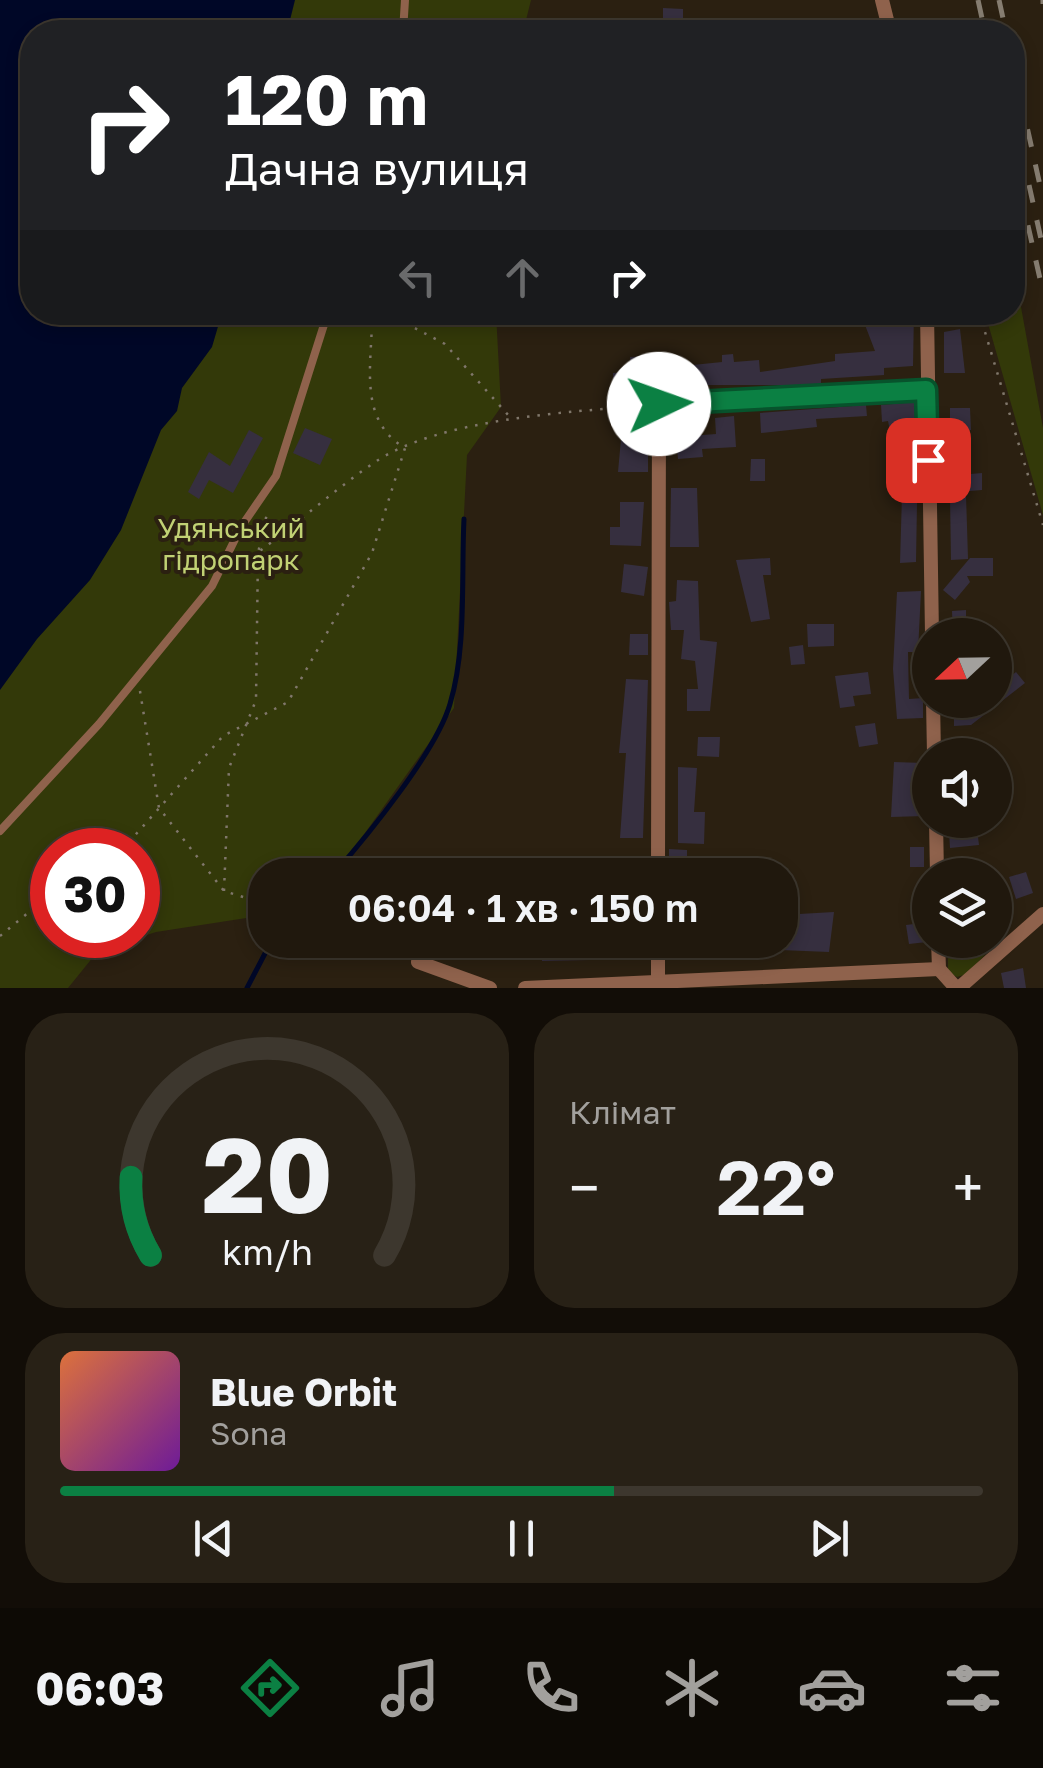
<!DOCTYPE html>
<html lang="uk">
<head>
<meta charset="utf-8">
<style>
  :root { --surface:#20180d; --page:#282116; --text:#f1f3f6; --muted:#a2a09d; --line:#3d372e; --accent:#0b8043 }
  body { margin:0; font-family:"Golos Text",sans-serif; background:var(--page); color:var(--text); height:100vh; display:flex; flex-direction:column; font-size:38px; white-space:nowrap }
  * { box-sizing:border-box; margin:0 }
  p { font-size:32px; color:var(--muted) }
  .icon { flex:none; width:55px; height:55px; fill:none; stroke:currentColor; stroke-width:2; stroke-linecap:round; stroke-linejoin:round }
  .map { position:relative; height:988px; overflow:hidden }
  .panel { display:flex; flex-direction:column; gap:25px; padding:25px; background:#120d07; flex:1 }
  .panel>* { flex:none }
  .hud { position:absolute; left:20px; top:20px; width:1005px; height:305px; border-radius:40px; box-shadow:0 5px 15px #0003,0 0 0 2px var(--line); background:#202124; color:#fff; overflow:hidden }
  .needle { width:65px; rotate:248deg }
  .controls { position:absolute; left:912px; top:618px; display:grid; gap:20px }
  .controls a { display:grid; place-items:center; width:100px; height:100px; border-radius:50%; background:var(--surface); box-shadow:0 5px 15px #0003,0 0 0 2px var(--line); font-size:50px }
  .speed { position:absolute; left:30px; top:828px; display:flex; gap:20px; font-size:50px; font-weight:700; text-align:center }
  .speed>* { display:grid; place-content:center; width:130px; height:130px; border-radius:50%; background:var(--surface); box-shadow:0 5px 15px #0003,0 0 0 2px var(--line); line-height:1 }
  .speed .limit { border:15px solid #d22; background:#fff; color:#111 }
  .pin { position:absolute; display:grid; place-items:center; width:85px; height:85px; color:#fff; margin:-42px; border-radius:20px; box-shadow:0 5px 15px #0006 }
  .me { position:absolute; width:110px; margin:-55px; rotate:87deg; stroke-linejoin:round; filter:drop-shadow(0 0 8px #0008) }
  .turn { display:flex; align-items:center; gap:35px; height:210px; padding:0 40px; font-size:45px }
  .turn .icon { width:130px; height:130px; stroke-width:2.5 }
  .turn b { display:block; font-size:70px; line-height:85px }
  .lanes { display:flex; align-items:center; height:95px; padding:0 40px; background:#0003; justify-content:center; gap:50px; direction:ltr }
  .lanes .off { opacity:.35 }
  .big { font-size:75px; font-weight:600; line-height:1.1 }
  .panel .widget { flex:1; display:flex; flex-direction:column; justify-content:center; gap:15px; min-width:0; padding:0 35px; border-radius:40px; background:var(--page) }
  .panel .dial { align-items:center; gap:0 }
  .dial svg { height:260px; overflow:visible; fill:none; stroke:var(--line); stroke-width:7; stroke-linecap:round; text-anchor:middle }
  .dial text { fill:var(--text); stroke:none }
  .song { display:flex; align-items:center; gap:30px }
  .cover { width:120px; height:120px; border-radius:15px; background:linear-gradient(135deg,hsl(20 70% 55%),hsl(280 70% 35%)) }
  .played { height:10px; border-radius:5px; background:linear-gradient(90deg,var(--accent) 60%,var(--line) 60%) }
  .keys { display:flex; justify-content:space-around; direction:ltr }
  .heat { display:flex; justify-content:space-between; align-items:center; font-size:55px; direction:ltr }
  .panel .tiles { flex:1; display:grid; gap:25px; grid-template-columns:1fr 1fr }
  .widget:last-child { grid-column:span 2 }
  .trip { position:absolute; left:248px; top:858px; width:550px; height:100px; border-radius:40px; background:var(--surface); box-shadow:0 5px 15px #0003,0 0 0 2px var(--line); font-weight:600; line-height:100px; text-align:center }
  .tab-bar { display:flex; height:160px; justify-content:space-around; align-items:center; background:#0d0a05; color:var(--muted) }
  .tab-bar .icon { width:70px; height:70px }
  .tab-bar .on { color:var(--accent) }
  .tab-bar b { font-size:45px; color:var(--text) }
  .map>svg:first-child { display:block }
  .green { fill:#333909; fill-rule:evenodd }
  .water { fill:#000727 }
  .lines { fill:none; stroke-linecap:round; stroke-linejoin:round }
  .stream { stroke:#000727; stroke-width:5 }
  .building { fill:#362f3f }
  .path { stroke:#80776b; stroke-width:2.5; stroke-dasharray:2.5 8; stroke-linecap:butt }
  .service { stroke:#8f624c; stroke-width:8 }
  .minor { stroke:#8f624c; stroke-width:14 }
  .rail { stroke:#867d71; stroke-width:5; stroke-dasharray:18 18; stroke-linecap:butt }
  .route-casing { stroke:#07532c; stroke-width:25 }
  .route { stroke:#0b8043; stroke-width:18 }
  .labels { text-anchor:middle; stroke-width:8; stroke-linejoin:round; paint-order:stroke }
  .park-label { font-size:28px; fill:#c1d174; stroke:#2b2011 }
</style>
</head>
<body>
<div class="map">
<svg width="1043" height="988" viewBox="0 0 1043 988">
  <rect width="100%" height="100%" fill="#2b2011"/>
  <!-- green -->
  <g class="green">
    <path d="M0 0H531L523 32H32V312L496 313 501 407 467 455 454 708 335 875H265V915L156 932 98 951 68 988H0ZM52 850H138V935H52Z"/>
    <path d="M1013 263 1043 428V515L985 313 1012 312Z"/>
    <path d="M991 948 967 974 957 977 948 972V954Z"/>
  </g>
  <!-- water -->
  <path class="water" d="M0 0H295L287 32H32V312L222 313 212 347 182 388 177 411 161 430 121 530 90 580 37 639 0 690Z"/>
  <g class="lines">
    <!-- stream -->
    <g class="stream">
      <path d="M333 875C367 836 436 752 450 704 467 647 461 578 464 519"/>
      <path d="M247 988 272 940"/>
    </g>
  </g>
  <!-- building -->
  <g class="building">
    <path d="M663 8 683 9V32H663Z"/>
    <path d="M902 312H914L913 366 884 368V375L821 379V385H707L708 389 685 391 683 366 722 362V355L733 354 734 362 759 360 760 372 835 361V354L875 351 865 325 902 323Z"/>
    <path d="M960 329 965 373H944V332Z"/>
    <path d="M650 356 652 382 632 383 630 357Z"/>
    <path d="M629 372 630 394 614 395 613 373Z"/>
    <path d="M916 402 915 419H909L910 446H918L916 562 900 563 902 494 890 495 892 441 888 421 882 422 881 405Z"/>
    <path d="M866 405 867 416 816 419 817 427 761 433 760 413Z"/>
    <path d="M950 408H970L971 430 950 431Z"/>
    <path d="M734 416 736 447 702 449 703 457 678 459 676 437 716 434 715 418Z"/>
    <path d="M305 428 332 439 320 465 293 453Z"/>
    <path d="M622 428 648 429V472H618Z"/>
    <path d="M249 430 263 438 233 493 209 480 199 499 188 492 209 452 230 466Z"/>
    <path d="M961 451V466H941V452Z"/>
    <path d="M751 459H765V481H750Z"/>
    <path d="M982 473V490L959 492V475Z"/>
    <path d="M671 488H697L699 547H670Z"/>
    <path d="M966 495 968 559 951 560 950 496Z"/>
    <path d="M620 502H644L641 546 610 545V527H620Z"/>
    <path d="M770 558 771 575H763L770 619 751 622 736 560Z"/>
    <path d="M970 558H993V576H967L970 582 955 600 943 590Z"/>
    <path d="M624 564 648 567 644 596 621 592Z"/>
    <path d="M677 580 698 581 700 640 717 642 710 711H687V689H698L695 661 681 659 684 630H671L669 602 676 601Z"/>
    <path d="M921 591 918 652H908L909 699 923 698V718L897 719 893 669 897 592Z"/>
    <path d="M966 610V635H953L952 611Z"/>
    <path d="M807 624H834V646L808 647Z"/>
    <path d="M630 634H648V655H629Z"/>
    <path d="M803 645 805 664 791 665 789 647Z"/>
    <path d="M995 665 1006 680 1016 672 1025 683 971 725 954 726V706L995 700Z"/>
    <path d="M868 672 871 694 853 696 855 706 840 708 835 676Z"/>
    <path d="M626 679 648 680 643 838H620L626 753H619Z"/>
    <path d="M875 723 878 744 859 747 855 726Z"/>
    <path d="M698 737H720L719 757 697 756Z"/>
    <path d="M894 762 924 763 925 816 891 817Z"/>
    <path d="M678 767 697 768 694 812H705L704 844 678 843Z"/>
    <path d="M977 829 979 845 950 848 949 831Z"/>
    <rect x="910" y="847" width="14" height="20"/>
    <path d="M669 849 687 850V872L669 871Z"/>
    <path d="M1026 872 1033 893 1016 899 1009 877Z"/>
    <path d="M782 905H798L799 914 834 912 829 952 780 950Z"/>
    <path d="M930 922 927 942 909 944 906 925Z"/>
    <path d="M436 940H488L480 958 453 947 452 958 435 955Z"/>
    <path d="M542 940H638L637 959 542 961Z"/>
    <rect x="678" y="940" width="18" height="16"/>
    <path d="M745 940H764L763 958 744 957Z"/>
    <path d="M1023 968 1026 988H1004L1001 973Z"/>
  </g>
  <g class="lines">
    <!-- path -->
    <g class="path">
      <path d="M406 312 407 324 445 344 509 416"/>
      <path d="M979 312 1043 525"/>
      <path d="M235 569C283 536 327 495 375 462 439 419 567 412 642 406"/>
      <path d="M140 691 159 808 224 891 265 904"/>
      <path d="M122 850 223 736 288 702 372 553 405 448C356 419 373 361 372 312"/>
      <path d="M224 891 229 768 256 700 258 553 268 509"/>
      <path d="M0 936 52 893"/>
      <path d="M352 940 402 956"/>
    </g>
    <!-- service -->
    <g class="service">
      <path d="M403 32 405 0"/>
      <path d="M0 831 99 724 212 586 241 527 276 476 328 312"/>
    </g>
    <!-- minor -->
    <g class="minor">
      <path d="M882 0 890 32"/>
      <path d="M927 312 932 635"/>
      <path d="M933 700 934 755"/>
      <path d="M936 820 937 875"/>
      <path d="M658 875 659 404 926 391"/>
      <path d="M938 940 939 969 956 988"/>
      <path d="M418 962 490 988"/>
      <path d="M658 982V940"/>
      <path d="M525 988 939 969"/>
      <path d="M959 988 1043 914"/>
    </g>
    <!-- rail -->
    <g class="rail">
      <path d="M978 0 985 32"/>
      <path d="M999 0 1006 32"/>
      <path d="M1043 0V4"/>
      <path d="M1012 59 1043 199"/>
      <path d="M1012 155 1043 292"/>
      <path d="M1029 185 1043 248"/>
    </g>
  </g>
  <g class="lines">
    <defs>
      <path id="route" d="M659 404 926 390 928 460"/>
    </defs>
    <!-- route casing -->
    <use href="#route" class="route-casing"/>
    <!-- route -->
    <use href="#route" class="route"/>
  </g>
  <g class="labels">
    <!-- park labels -->
    <g class="park-label">
      <text x="231" y="538">Удянський<tspan x="231" dy="32">гідропарк</tspan></text>
    </g>
  </g>
</svg>
<div class="controls">
<a><svg class="needle" viewBox="-14 -14 28 28"><path d="M0-13l5 13h-10z" fill="#e53935"/><path d="M0 13l5-13h-10z" fill="#a2a09d"/></svg></a>
<a><svg class="icon" aria-label="sound" viewBox="0 0 24 24"><path d="M4 9h4l5-4v14l-5-4H4zM17 9q2 3 0 6"/></svg></a>
<a><svg class="icon" aria-label="layers" viewBox="0 0 24 24"><path d="M12 4l9 5-9 5-9-5zM3 14l9 5 9-5"/></svg></a>
</div>
<div class="speed"><div class="limit">30</div></div>
<div class="pin" style="left:928px;top:460px;background:#d93025"><svg class="icon" aria-label="arrive" viewBox="0 0 24 24"><path d="M6 21V4h12l-3 4 3 4H6"/></svg></div>
<svg class="me" style="left:659px;top:404px" viewBox="-20 -20 40 40"><circle r="19" fill="#fff"/><path d="M0-13L10 11 0 6-10 11z" fill="#0b8043"/></svg>
<div class="trip">06:04 · 1 хв · 150 m</div>
<div class="hud">
<div class="turn"><svg class="icon" aria-label="right" viewBox="0 0 24 24"><path d="M7 20v-9h11M14 6l5 5-5 5"/></svg><div><b>120 m</b>Дачна вулиця</div></div>
<div class="lanes"><svg class="icon off" aria-label="left" viewBox="0 0 24 24"><path d="M17 20v-9H6M10 6l-5 5 5 5"/></svg><svg class="icon off" aria-label="ahead" viewBox="0 0 24 24"><path d="M12 20V5M6 11l6-6 6 6"/></svg><svg class="icon" aria-label="right" viewBox="0 0 24 24"><path d="M7 20v-9h11M14 6l5 5-5 5"/></svg></div>
</div>
</div>
<section class="panel">
<div class="tiles">
<div class="widget dial"><svg viewBox="0 0 100 80">
<path d="M14 69A42 42 0 1 1 86 69"/>
<path d="M14 69A42 42 0 0 1 8 45" stroke="#0b8043"/>
<text x="50" y="56" font-size="32" font-weight="700">20</text>
<text x="50" y="72" font-size="11">km/h</text>
</svg></div>
<div class="widget"><p>Клімат</p>
<div class="heat"><a>−</a><b class="big">22°</b><a>+</a></div>
</div>
<div class="widget">
<div class="song"><i class="cover"></i><div><b>Blue Orbit</b><p>Sona</p></div></div>
<div class="played"></div>
<div class="keys"><svg class="icon" aria-label="previous" viewBox="0 0 24 24"><path d="M18 5L8 12l10 7zM5 5v14"/></svg><svg class="icon" aria-label="pause" viewBox="0 0 24 24"><path d="M8 5v14M16 5v14"/></svg><svg class="icon" aria-label="next" viewBox="0 0 24 24"><path d="M6 5l10 7-10 7zM19 5v14"/></svg></div>
</div>
</div>
</section>
<nav class="tab-bar">
<b>06:03</b>
<svg class="icon on" aria-label="directions" viewBox="0 0 24 24"><path d="M12 3l9 9-9 9-9-9zM9 14v-3h6M13 9l2 2-2 2"/></svg>
<svg class="icon" aria-label="music" viewBox="0 0 24 24"><path d="M9 18V5l10-2v13"/><circle cx="6" cy="18" r="3"/><circle cx="16" cy="16" r="3"/></svg>
<svg class="icon" aria-label="phone" viewBox="0 0 24 24"><path d="M5 4h4l2 5-3 2q2 4 5 5l2-3 5 2v4C11 20 4 13 5 4z"/></svg>
<svg class="icon" aria-label="climate" viewBox="0 0 24 24"><path d="M12 3v18M4 7l16 10M4 17L20 7"/></svg>
<svg class="icon" aria-label="car" viewBox="0 0 24 24"><path d="M5 17H2v-5l4-1 3-4h7l3 4 3 1v5h-3M9 17h6M6 11h13"/><circle cx="7" cy="17" r="2"/><circle cx="17" cy="17" r="2"/></svg>
<svg class="icon" aria-label="filters" viewBox="0 0 24 24"><path d="M4 7h16M4 17h16"/><circle cx="9" cy="7" r="2"/><circle cx="15" cy="17" r="2"/></svg>
</nav>
</body>
</html>
